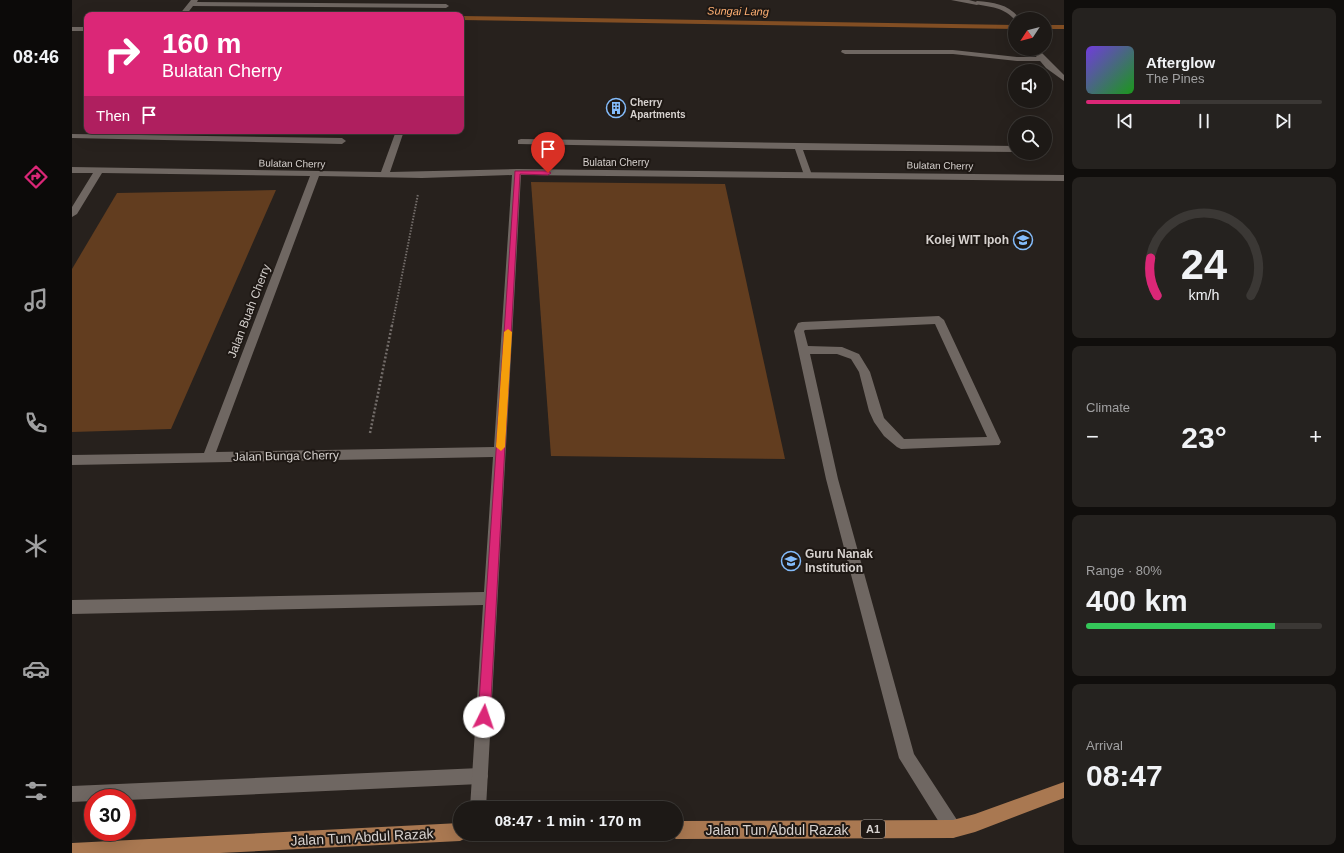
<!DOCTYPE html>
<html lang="en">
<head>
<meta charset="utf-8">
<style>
  :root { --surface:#1d1916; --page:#25221f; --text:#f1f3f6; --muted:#a0a0a1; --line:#3b3835; --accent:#db2777 }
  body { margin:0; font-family:Helvetica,sans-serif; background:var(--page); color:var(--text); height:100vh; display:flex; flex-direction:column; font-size:15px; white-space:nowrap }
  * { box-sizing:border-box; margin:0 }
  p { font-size:13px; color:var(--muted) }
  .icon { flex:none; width:22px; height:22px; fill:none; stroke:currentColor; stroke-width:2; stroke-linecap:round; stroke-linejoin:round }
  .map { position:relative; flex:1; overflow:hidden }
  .side { display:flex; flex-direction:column; gap:8px; padding:8px; background:#100e0c; width:280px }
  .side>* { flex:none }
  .guide { position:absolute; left:12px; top:12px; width:380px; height:122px; border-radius:8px; box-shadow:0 4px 16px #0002,0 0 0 1px var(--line); background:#db2777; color:#fff; overflow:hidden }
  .needle { width:26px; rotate:234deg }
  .fabs { position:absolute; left:936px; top:12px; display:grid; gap:8px }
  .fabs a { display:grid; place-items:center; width:44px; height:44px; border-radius:50%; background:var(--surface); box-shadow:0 4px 16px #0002,0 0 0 1px var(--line); font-size:20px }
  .speed { position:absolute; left:12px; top:789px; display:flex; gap:8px; font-size:20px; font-weight:700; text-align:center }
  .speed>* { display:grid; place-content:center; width:52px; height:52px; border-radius:50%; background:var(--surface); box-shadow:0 4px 16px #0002,0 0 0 1px var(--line); line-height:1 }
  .speed .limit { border:6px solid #d22; background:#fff; color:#111 }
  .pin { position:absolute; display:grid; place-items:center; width:34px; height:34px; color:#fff; margin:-41px -17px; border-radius:50% 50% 50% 0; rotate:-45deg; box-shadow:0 0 4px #0007 }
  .pin .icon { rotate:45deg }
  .me { position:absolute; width:44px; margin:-22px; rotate:4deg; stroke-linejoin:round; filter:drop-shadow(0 0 3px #0008) }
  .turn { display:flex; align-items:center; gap:14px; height:84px; padding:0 12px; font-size:18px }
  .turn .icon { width:52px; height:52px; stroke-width:2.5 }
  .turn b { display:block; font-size:28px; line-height:34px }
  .then { display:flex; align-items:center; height:38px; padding:0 12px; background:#0003; gap:8px; font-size:15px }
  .big { font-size:30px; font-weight:700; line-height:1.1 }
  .side .tile { flex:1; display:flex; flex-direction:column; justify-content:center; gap:6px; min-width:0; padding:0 14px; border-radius:8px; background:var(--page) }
  .side .dial { align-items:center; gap:0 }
  .dial svg { height:104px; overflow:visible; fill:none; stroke:var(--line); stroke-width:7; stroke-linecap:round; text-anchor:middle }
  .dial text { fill:var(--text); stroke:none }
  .song { display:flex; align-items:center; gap:12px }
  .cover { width:48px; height:48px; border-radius:6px; background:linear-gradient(135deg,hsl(260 70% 55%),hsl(120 70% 35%)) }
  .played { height:4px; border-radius:2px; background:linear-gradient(90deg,var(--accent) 40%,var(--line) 40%) }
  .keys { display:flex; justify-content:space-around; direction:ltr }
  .heat { display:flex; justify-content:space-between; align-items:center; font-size:22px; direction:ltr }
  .charge { height:6px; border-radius:3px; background:linear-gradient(90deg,#34c759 80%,var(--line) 0) }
  .trip { position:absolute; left:381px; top:801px; width:230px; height:40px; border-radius:20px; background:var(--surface); box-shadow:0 4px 16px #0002,0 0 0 1px var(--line); font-weight:700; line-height:40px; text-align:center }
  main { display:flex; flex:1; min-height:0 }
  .menu { display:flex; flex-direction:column; width:72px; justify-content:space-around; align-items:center; background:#0c0a09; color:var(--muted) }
  .menu .icon { width:28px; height:28px }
  .menu .on { color:var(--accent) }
  .menu b { font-size:18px; color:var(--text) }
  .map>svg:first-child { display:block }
  .green { fill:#623d1f }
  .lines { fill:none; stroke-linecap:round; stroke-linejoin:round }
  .stream { fill:#824e23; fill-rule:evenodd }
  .path-far1 { stroke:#736d6a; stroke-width:2; stroke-dasharray:1.5 1.5; stroke-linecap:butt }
  .path { stroke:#736d6a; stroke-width:2.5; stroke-dasharray:2 2; stroke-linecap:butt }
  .lane { fill:#6f6762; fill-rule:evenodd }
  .street { fill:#6f6762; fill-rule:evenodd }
  .primary { fill:#a97851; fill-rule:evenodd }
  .route { fill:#db2777; stroke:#8e194d }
  .slow { fill:#f59e0b }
  .labels { text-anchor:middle; stroke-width:4; stroke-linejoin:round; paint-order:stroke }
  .far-poi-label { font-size:10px; font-weight:bold; fill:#d6d1ce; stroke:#1e1814; text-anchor:start }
  .far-street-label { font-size:10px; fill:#d6d1ce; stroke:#1e1814 }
  .far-water-label { font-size:11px; font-style:italic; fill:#ffb073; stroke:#1e1814 }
  .shield { fill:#1e1814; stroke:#9f9a96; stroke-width:1 }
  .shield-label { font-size:11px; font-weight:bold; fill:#d6d1ce }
  .poi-label { font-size:12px; font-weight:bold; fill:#d6d1ce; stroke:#1e1814; text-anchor:end }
  .street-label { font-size:12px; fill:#d6d1ce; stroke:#1e1814 }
  .near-street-label { font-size:14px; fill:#d6d1ce; stroke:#1e1814 }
</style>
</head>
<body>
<main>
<nav class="menu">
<b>08:46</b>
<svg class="icon on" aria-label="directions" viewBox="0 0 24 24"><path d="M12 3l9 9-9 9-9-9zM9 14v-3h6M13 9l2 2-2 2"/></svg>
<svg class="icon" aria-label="music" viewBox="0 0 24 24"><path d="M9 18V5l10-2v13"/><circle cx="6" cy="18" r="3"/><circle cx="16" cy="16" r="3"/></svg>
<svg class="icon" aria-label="phone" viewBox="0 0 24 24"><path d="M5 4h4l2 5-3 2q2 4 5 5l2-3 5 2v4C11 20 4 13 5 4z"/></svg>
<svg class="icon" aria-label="climate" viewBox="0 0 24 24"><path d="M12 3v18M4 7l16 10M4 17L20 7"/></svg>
<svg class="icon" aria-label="car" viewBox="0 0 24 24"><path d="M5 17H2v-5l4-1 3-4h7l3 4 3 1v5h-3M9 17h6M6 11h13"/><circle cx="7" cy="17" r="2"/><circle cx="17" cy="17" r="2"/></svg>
<svg class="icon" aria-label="filters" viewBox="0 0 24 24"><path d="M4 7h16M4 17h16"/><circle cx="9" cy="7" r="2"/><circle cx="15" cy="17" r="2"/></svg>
</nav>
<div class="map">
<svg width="992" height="853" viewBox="0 0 992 853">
  <rect width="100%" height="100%" fill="#27211d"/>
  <!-- green -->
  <g class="green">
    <path d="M459 182 653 184 713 459 479 456Z"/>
    <path d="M204 190 99 429 0 432V269L45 193Z"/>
  </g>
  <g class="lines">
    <!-- stream -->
    <g class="stream">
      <path d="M125 12 195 13 198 15H123V13Z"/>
      <path d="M389 16 943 25V29L389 20Z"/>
      <rect x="973" y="25" width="19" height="4"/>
    </g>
    <!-- path-far1 -->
    <path class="path-far1" d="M320 326 346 194"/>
    <!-- path -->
    <path class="path" d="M298 433 320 325"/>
    <!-- lane -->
    <g class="lane">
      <path d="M879 0H897L908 3 905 5Z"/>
      <path d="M770 50H881L945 57H970L974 59 970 61H945L881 54H773L769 52Z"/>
      <path d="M0 134 270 138 274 141 270 144 0 138Z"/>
      <path d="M449 139 943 146V152L731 150 740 175 736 178 732 175 723 149 446 144V140Z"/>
      <path d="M867 316 872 320 929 442 927 445 829 449 825 447 812 436 802 422 797 411 787 372 779 359 765 354H738L766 479 842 754 887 823 890 829 887 835 881 838 875 835 827 758 754 479 722 331 726 323 730 322ZM863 324 915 437 832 439 812 418 798 372 787 354 770 347 736 346 732 331 733 330Z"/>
      <path d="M408 768 414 770 416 776 414 782 408 784 55 800V798H21V801L0 802V786Z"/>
    </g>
    <!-- street -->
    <g class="street">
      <path d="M119 0H126L125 2 374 4 377 6 374 8 121 6 114 15H107Z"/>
      <path d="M905 1C922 2 938 5 948 19L943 20C932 7 918 7 903 4L902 3Z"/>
      <rect x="0" y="27" width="15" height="4"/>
      <path d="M958 49H966L992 75V81L974 68Z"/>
      <path d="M324 131H332L318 172 445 169 992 175V181L449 175 414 808H398L411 605 0 614V600L412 592 421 457 0 465V455L132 453 238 176 30 173 5 214 0 217V207L21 173H0V167L309 172ZM440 175 422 447 144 452 247 176 350 178Z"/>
    </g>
    <!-- primary -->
    <g class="primary">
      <path d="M992 782V798L903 832 881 838 604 839 597 834H604V821L881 820 903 814Z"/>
      <path d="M388 823V834H396L394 838 388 841 148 853H0V843Z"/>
    </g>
  </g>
  <!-- route -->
  <path class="route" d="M443 171H476L479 173 476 175 448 174 418 717 416 721 412 723 407 721 406 717Z"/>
  <!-- slow -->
  <path class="slow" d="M436 329 440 332 433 447 429 451 424 447 432 332Z"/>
  <!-- icons -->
  <defs>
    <symbol id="building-ring" viewBox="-11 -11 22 22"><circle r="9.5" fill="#1e1814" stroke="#84bcfb" stroke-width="1.5"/><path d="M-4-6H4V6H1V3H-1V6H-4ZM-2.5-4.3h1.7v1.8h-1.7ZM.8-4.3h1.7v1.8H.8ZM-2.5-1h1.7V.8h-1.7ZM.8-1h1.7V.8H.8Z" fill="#84bcfb"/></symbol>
    <symbol id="university-ring" viewBox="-11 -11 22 22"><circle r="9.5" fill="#1e1814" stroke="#84bcfb" stroke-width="1.5"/><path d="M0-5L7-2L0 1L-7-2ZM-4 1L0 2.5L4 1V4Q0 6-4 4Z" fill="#84bcfb"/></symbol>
    <symbol id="school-ring" viewBox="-11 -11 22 22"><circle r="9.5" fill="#1e1814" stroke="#84bcfb" stroke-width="1.5"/><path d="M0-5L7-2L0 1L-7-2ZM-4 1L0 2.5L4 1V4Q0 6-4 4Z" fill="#84bcfb"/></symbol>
  </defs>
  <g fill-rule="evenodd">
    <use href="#building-ring" x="533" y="97" width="22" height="22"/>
    <use href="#university-ring" x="940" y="229" width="22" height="22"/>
    <use href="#school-ring" x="708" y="550" width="22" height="22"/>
  </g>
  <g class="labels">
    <!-- far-poi labels -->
    <g class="far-poi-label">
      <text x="558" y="106">Cherry<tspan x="558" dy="12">Apartments</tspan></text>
    </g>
    <!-- far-street labels -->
    <g class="far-street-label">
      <text x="544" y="166">Bulatan Cherry</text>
      <text transform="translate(220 163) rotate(1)" y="4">Bulatan Cherry</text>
      <text transform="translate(868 165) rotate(1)" y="4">Bulatan Cherry</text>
    </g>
    <!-- far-water labels -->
    <g class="far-water-label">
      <text transform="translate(666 11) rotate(1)" y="4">Sungai Lang</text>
    </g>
    <!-- shield labels -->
    <rect class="shield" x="789" y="820" width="24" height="18" rx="3"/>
    <g class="shield-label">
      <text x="801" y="833">A1</text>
    </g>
    <!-- poi labels -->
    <g class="poi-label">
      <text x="937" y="244">Kolej WIT Ipoh</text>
      <text x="733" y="558" text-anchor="start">Guru Nanak<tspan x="733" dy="14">Institution</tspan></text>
    </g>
    <!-- street labels -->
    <g class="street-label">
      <text transform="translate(177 311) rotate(-69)" y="4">Jalan Buah Cherry</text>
      <text transform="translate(214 456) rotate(-1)" y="4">Jalan Bunga Cherry</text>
    </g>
    <!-- near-street labels -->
    <g class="near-street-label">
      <text x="705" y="835">Jalan Tun Abdul Razak</text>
      <text transform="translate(290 837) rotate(-3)" y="5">Jalan Tun Abdul Razak</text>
    </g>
  </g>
</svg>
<div class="fabs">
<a><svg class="needle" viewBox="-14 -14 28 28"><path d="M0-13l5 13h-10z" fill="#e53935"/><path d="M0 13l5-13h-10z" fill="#a0a0a1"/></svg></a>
<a><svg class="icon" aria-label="sound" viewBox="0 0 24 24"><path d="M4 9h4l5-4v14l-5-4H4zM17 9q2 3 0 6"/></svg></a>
<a><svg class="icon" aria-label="search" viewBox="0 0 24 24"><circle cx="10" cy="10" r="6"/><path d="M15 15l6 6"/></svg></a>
</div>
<div class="speed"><div class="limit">30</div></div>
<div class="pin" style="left:476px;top:173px;background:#d93025"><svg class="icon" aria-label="arrive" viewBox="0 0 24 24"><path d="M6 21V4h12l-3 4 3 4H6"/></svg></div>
<svg class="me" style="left:412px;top:717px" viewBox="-20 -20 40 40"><circle r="19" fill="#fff"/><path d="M0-13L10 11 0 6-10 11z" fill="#db2777"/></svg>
<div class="trip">08:47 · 1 min · 170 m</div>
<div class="guide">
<div class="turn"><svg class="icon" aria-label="right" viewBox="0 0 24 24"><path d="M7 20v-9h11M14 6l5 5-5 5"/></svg><div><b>160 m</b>Bulatan Cherry</div></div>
<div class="then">Then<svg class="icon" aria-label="arrive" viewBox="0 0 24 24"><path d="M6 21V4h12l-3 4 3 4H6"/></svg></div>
</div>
</div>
<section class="side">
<div class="tile">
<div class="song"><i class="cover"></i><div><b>Afterglow</b><p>The Pines</p></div></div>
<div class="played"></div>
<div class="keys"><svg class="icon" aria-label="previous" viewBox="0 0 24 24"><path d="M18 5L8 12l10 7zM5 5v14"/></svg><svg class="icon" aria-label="pause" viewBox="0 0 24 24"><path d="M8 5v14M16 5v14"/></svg><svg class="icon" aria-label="next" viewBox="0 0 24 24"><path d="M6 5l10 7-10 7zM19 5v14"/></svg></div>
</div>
<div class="tile dial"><svg viewBox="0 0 100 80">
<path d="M14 69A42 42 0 1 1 86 69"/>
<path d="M14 69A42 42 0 0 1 9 40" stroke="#db2777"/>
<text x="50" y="56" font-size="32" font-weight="700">24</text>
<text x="50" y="72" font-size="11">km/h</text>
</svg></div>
<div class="tile"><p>Climate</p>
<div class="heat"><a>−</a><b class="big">23°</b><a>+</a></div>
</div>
<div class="tile"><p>Range · 80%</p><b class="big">400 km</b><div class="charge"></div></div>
<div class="tile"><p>Arrival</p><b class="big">08:47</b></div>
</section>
</main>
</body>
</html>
